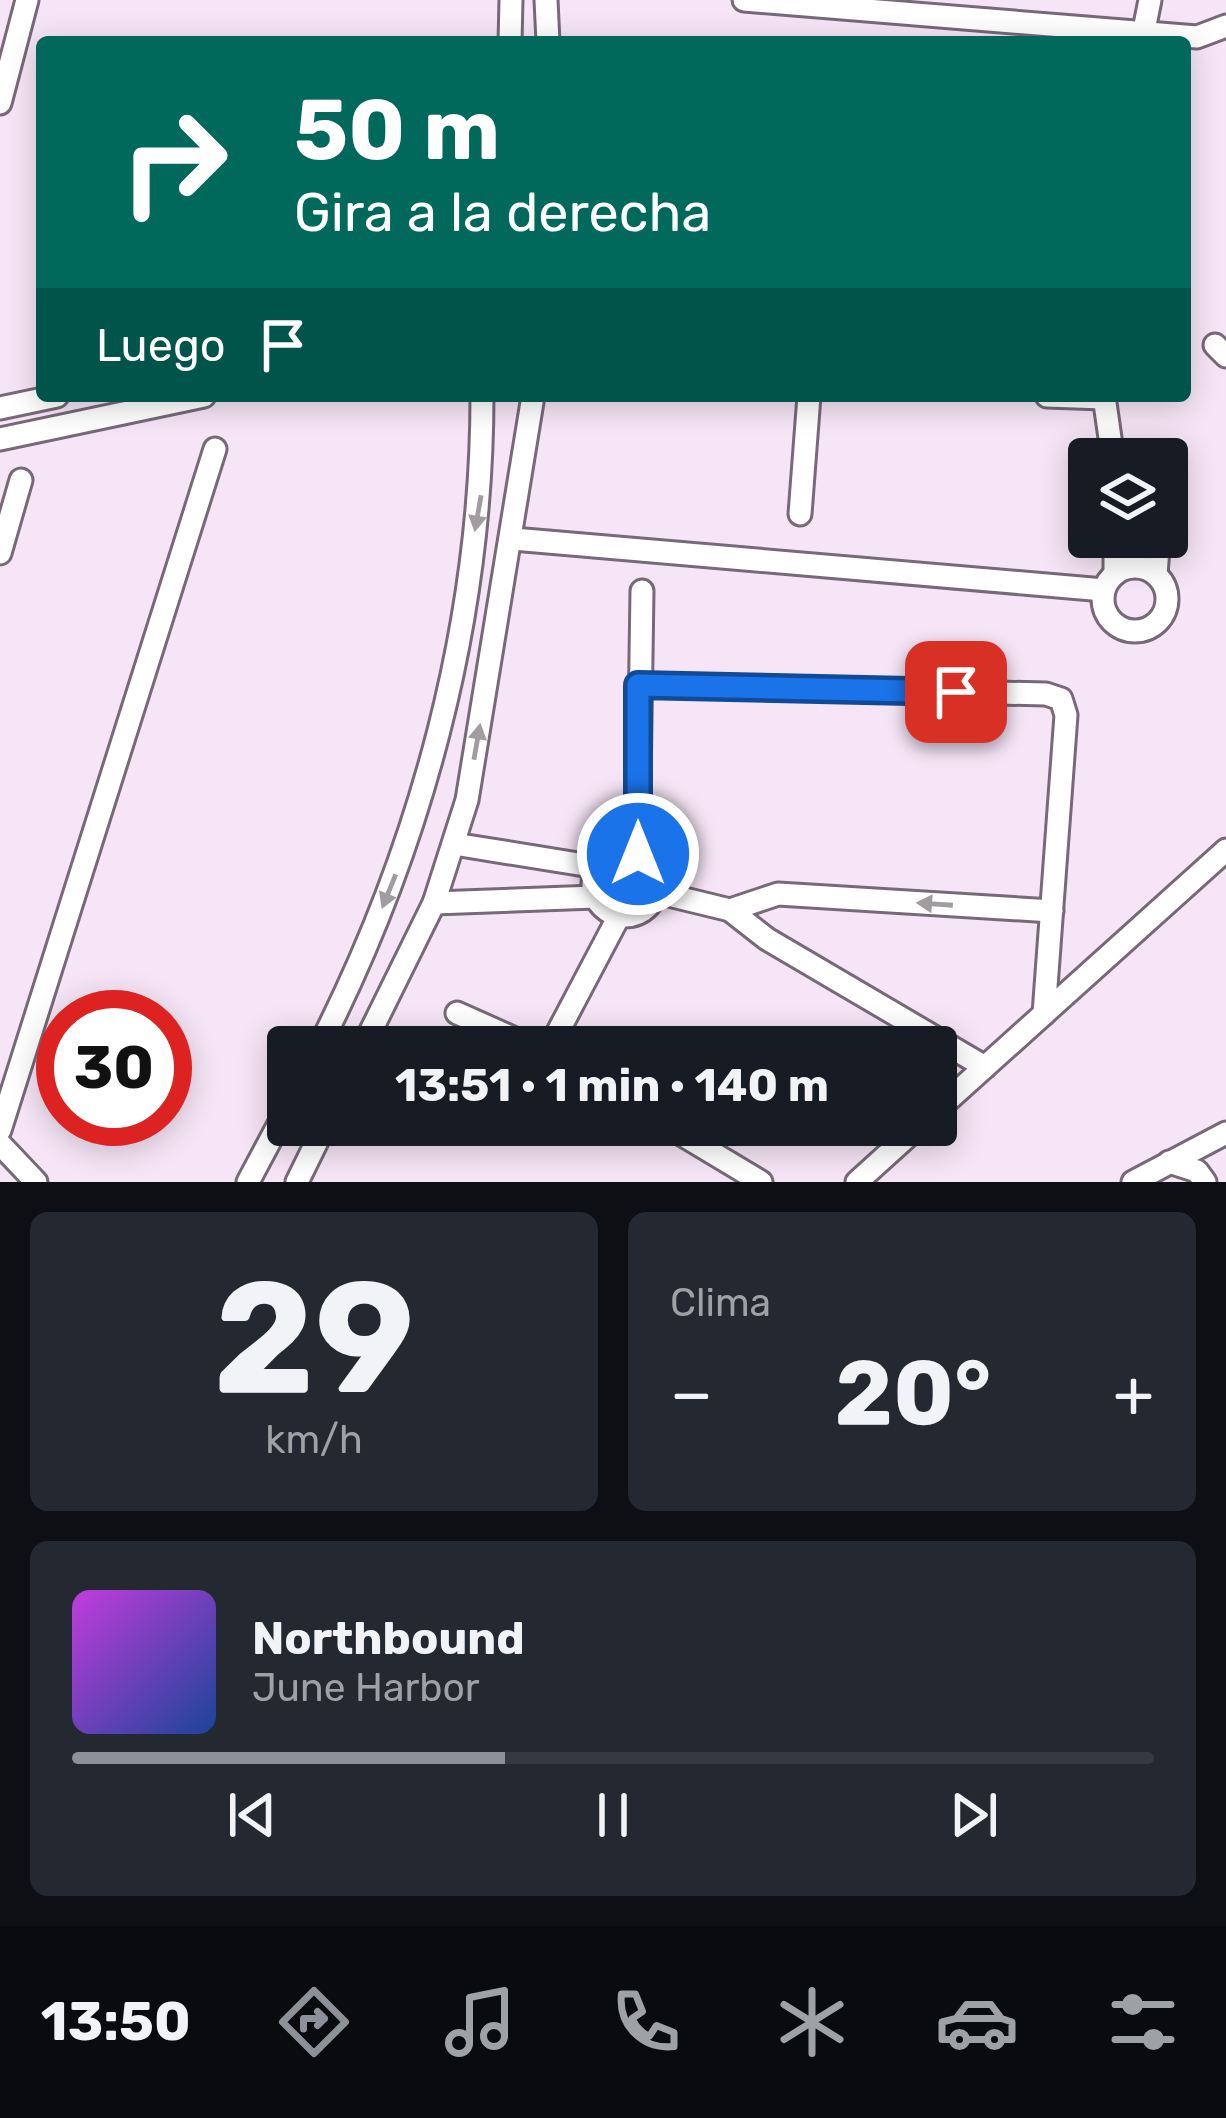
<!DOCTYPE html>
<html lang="es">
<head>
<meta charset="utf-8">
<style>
  :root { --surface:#171b24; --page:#242831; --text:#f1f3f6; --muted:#9ea1a6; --line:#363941; --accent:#8c9099 }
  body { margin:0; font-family:Rubik,sans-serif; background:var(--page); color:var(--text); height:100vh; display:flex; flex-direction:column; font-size:45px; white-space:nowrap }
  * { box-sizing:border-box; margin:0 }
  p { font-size:39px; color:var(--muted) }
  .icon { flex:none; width:66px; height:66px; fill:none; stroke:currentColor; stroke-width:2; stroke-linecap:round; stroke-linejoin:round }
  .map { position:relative; height:1182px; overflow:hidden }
  .panel { display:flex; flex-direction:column; gap:30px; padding:30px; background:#0d0f14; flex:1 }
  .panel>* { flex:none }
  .top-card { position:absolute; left:36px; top:36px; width:1155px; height:366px; border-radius:12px; box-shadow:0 6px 30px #0003; background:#00695c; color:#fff; overflow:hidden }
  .buttons { position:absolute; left:1068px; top:438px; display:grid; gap:24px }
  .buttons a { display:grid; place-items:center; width:120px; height:120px; border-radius:12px; background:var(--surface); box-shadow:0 6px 30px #0003; font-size:60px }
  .speed { position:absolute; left:36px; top:990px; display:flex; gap:24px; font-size:60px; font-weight:700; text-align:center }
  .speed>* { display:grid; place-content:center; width:156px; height:156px; border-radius:50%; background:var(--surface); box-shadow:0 6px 30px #0003; line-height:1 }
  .speed .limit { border:18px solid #d22; background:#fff; color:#111 }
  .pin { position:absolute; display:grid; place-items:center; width:102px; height:102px; color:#fff; margin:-51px; border-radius:24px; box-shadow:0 6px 18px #0006 }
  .me { position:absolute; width:132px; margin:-66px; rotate:0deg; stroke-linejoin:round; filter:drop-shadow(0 0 9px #0008) }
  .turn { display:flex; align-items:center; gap:42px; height:252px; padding:0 60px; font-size:54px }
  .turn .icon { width:156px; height:156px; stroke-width:2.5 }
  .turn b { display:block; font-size:84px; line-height:102px }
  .then { display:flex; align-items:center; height:114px; padding:0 60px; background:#0003; gap:24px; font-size:45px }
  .big { font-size:90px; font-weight:700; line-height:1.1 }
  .panel .tile { flex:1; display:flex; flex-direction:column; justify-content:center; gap:18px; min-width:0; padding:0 42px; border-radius:18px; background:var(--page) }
  .panel .dial { align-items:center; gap:0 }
  .dial b { font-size:156px; line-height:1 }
  .song { display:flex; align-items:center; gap:36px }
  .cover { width:144px; height:144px; border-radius:18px; background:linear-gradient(135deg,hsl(290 70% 55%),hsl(220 70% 35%)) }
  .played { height:12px; border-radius:6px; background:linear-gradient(90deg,var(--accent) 40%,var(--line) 40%) }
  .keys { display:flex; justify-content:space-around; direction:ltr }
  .heat { display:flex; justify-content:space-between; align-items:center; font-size:66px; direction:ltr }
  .panel .tiles { flex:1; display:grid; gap:30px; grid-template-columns:1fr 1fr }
  .tile:last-child { grid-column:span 2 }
  .trip { position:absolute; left:267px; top:1026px; width:690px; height:120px; border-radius:12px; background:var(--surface); box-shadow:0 6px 30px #0003; font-weight:700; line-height:120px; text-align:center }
  .tab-bar { display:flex; height:192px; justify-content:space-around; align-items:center; background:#090b0e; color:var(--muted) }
  .tab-bar .icon { width:84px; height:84px }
  .tab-bar .on { color:var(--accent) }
  .tab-bar b { font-size:54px; color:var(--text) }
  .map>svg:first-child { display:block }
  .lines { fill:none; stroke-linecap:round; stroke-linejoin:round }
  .minor-casing { stroke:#776977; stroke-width:27 }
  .minor { stroke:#fff; stroke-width:21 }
  .oneway { fill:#a09ca0 }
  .route-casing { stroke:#114b97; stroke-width:30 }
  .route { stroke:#1a73e8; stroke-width:21 }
</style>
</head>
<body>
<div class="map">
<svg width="1226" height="1182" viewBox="0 0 1226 1182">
  <rect width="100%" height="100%" fill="#f6e5f6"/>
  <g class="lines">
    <defs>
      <g id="minor">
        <path d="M546 0 548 42"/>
        <path d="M744 0 1197 37 1226 26"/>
        <path d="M1144 30 1150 0"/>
        <path d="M510 42 511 0"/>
        <path d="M0 103 27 0"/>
        <path d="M1215 345 1226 356"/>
        <path d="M1047 396 1104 398"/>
        <path d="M1104 396 1113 459"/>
        <path d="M0 408 57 396"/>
        <path d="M0 439 204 396"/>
        <path d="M800 514 809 396"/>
        <path d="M1115 537V574"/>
        <path d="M513 539 1104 590"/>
        <path d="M0 553 21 480"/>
        <circle cx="1135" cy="599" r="32"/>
        <path d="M1156 574 1159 537"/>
        <path d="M638 685 1046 694 1061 699 1066 715 1044 1014"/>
        <path d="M454 844 597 867"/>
        <circle cx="625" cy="884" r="32"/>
        <path d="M638 854 642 591"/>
        <path d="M656 892 730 910 767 939 985 1067"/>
        <path d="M434 903 595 897"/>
        <path d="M730 910 778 894 1052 911"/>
        <path d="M457 1013 533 1047"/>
        <path d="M319 1047C421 847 482 622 482 396"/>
        <path d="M363 1047 434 903 467 800 533 396"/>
        <path d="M550 1047 619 916"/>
        <path d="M936 1111 1226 850"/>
        <path d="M666 1125 761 1182"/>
        <path d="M0 1130 215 449"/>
        <path d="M0 1144 36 1182"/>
        <path d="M1169 1162 1197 1171 1205 1182"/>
        <path d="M248 1182 288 1107"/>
        <path d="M297 1182 325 1125"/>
        <path d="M857 1182 920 1125"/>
        <path d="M1133 1182 1226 1133"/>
      </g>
    </defs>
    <!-- minor casing -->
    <use href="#minor" class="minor-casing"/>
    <!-- minor -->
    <use href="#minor" class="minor"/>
  </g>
  <!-- one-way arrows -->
  <defs><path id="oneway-solid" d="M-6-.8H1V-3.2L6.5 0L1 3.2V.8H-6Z" transform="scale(3)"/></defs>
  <g class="oneway">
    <use href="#oneway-solid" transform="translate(478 513) rotate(100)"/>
    <use href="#oneway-solid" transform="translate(477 742) rotate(-80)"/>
    <use href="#oneway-solid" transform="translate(389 891) rotate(112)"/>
    <use href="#oneway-solid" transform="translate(935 904) rotate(-176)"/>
  </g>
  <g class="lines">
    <defs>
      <path id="route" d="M638 854V685L956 692"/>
    </defs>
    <!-- route casing -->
    <use href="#route" class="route-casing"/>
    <!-- route -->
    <use href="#route" class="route"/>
  </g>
</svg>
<div class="buttons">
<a><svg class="icon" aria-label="layers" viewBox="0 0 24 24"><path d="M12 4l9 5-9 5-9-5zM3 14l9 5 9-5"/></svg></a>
</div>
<div class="speed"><div class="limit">30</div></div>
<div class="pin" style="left:956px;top:692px;background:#d93025"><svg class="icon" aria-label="arrive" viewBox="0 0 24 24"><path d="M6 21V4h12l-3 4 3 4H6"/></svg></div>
<svg class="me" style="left:638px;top:854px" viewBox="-20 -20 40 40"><circle r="17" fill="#1a73e8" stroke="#fff" stroke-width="3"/><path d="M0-11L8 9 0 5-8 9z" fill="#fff"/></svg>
<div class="trip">13:51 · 1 min · 140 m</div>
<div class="top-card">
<div class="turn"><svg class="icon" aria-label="right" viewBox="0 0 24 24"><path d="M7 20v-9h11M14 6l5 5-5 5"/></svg><div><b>50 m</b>Gira a la derecha</div></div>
<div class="then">Luego<svg class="icon" aria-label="arrive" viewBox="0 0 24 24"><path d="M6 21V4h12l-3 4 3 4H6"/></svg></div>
</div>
</div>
<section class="panel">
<div class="tiles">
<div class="tile dial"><b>29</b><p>km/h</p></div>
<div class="tile"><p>Clima</p>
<div class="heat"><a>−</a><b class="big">20°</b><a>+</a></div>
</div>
<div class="tile">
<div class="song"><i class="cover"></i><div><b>Northbound</b><p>June Harbor</p></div></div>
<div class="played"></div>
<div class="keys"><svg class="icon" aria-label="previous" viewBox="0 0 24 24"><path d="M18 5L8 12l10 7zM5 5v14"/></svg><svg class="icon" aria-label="pause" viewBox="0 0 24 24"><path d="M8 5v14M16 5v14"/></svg><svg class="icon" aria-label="next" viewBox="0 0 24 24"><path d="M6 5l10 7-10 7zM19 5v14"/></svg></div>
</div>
</div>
</section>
<nav class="tab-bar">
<b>13:50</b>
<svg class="icon on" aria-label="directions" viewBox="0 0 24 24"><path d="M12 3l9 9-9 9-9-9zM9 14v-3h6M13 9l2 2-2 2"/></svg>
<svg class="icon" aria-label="music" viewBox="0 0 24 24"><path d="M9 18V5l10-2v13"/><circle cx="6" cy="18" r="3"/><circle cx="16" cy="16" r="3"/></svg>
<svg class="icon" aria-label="phone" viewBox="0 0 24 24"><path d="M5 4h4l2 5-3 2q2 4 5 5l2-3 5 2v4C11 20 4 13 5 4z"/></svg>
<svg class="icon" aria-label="climate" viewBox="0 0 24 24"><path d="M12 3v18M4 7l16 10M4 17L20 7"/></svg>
<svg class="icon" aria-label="car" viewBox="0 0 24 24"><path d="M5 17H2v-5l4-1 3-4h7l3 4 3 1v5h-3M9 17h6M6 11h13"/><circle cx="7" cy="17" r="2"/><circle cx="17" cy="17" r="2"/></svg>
<svg class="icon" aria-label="filters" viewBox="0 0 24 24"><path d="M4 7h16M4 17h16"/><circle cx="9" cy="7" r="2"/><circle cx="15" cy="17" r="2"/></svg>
</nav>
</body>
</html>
